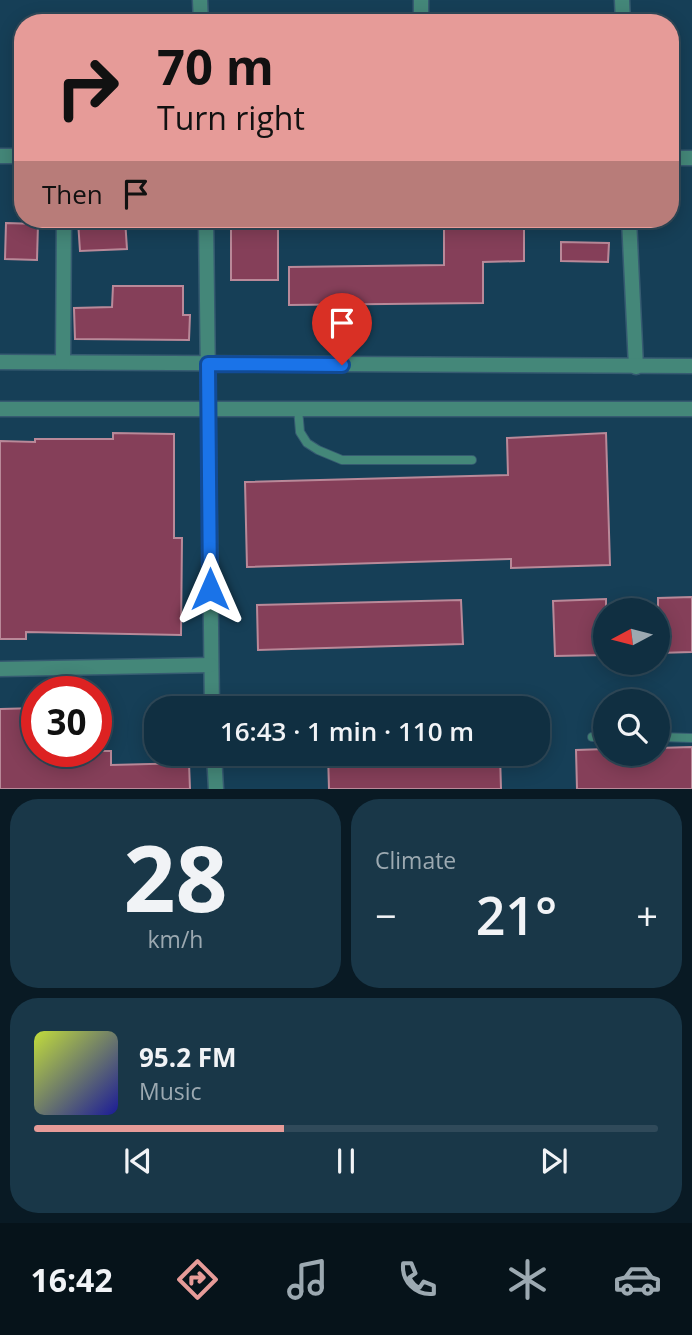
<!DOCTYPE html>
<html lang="en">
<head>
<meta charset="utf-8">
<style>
  :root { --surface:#102f41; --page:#193748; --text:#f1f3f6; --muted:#9ca9b1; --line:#304a5a; --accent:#e69b98 }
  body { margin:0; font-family:"Open Sans",sans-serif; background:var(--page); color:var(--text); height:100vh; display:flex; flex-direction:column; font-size:26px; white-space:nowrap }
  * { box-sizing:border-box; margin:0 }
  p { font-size:23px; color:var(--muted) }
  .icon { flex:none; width:38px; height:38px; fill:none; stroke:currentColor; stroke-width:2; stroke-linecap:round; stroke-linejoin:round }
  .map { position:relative; height:789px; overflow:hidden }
  .details { display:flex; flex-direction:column; gap:10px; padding:10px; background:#091a24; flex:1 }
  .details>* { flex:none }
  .banner { position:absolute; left:14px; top:14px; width:665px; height:214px; border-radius:28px; box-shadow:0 4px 18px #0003,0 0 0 2px var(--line); background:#e69b98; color:#111; overflow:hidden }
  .needle { width:46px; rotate:263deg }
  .buttons { position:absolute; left:593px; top:598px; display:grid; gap:14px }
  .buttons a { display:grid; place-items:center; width:77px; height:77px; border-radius:50%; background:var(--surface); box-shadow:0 4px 18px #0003,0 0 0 2px var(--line); font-size:35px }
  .speed { position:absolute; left:21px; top:676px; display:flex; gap:14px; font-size:35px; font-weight:700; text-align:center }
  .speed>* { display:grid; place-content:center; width:91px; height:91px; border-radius:50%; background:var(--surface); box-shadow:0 4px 18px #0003,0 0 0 2px var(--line); line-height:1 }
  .speed .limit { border:10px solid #d22; background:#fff; color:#111 }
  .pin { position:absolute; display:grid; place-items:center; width:60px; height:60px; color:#fff; margin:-72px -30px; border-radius:50% 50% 50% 0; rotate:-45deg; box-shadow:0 0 7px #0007 }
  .pin .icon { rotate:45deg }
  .me { position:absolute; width:77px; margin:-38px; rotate:0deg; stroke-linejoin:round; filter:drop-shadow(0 0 5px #0008) }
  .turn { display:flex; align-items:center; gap:24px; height:147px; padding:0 28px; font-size:32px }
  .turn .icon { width:91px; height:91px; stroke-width:2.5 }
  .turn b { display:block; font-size:49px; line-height:60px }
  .then { display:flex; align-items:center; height:66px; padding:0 28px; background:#0003; gap:14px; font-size:26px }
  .big { font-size:52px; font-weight:600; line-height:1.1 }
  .details .widget { flex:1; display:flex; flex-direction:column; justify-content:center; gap:10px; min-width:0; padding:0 24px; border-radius:28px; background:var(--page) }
  .details .dial { align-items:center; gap:0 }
  .dial b { font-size:91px; line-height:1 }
  .song { display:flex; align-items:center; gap:21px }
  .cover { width:84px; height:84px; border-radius:10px; background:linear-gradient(135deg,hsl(70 70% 55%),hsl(240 70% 35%)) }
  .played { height:7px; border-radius:4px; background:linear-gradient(90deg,var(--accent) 40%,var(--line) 40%) }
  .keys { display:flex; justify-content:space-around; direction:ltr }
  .heat { display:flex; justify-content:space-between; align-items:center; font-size:38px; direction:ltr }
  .details .tiles { flex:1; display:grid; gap:10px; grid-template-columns:1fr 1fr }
  .widget:last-child { grid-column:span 2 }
  .trip { position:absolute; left:144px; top:696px; width:406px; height:70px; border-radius:28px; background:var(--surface); box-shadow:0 4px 18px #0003,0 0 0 2px var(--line); font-weight:600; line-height:70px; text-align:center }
  .tabs { display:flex; height:112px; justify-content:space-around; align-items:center; background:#06131a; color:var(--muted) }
  .tabs .icon { width:49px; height:49px }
  .tabs .active { color:var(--accent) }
  .tabs b { font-size:32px; color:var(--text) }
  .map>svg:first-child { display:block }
  .building { fill:#853f59; stroke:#b98999; stroke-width:2 }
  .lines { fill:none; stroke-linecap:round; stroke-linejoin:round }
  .service-casing { stroke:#365b71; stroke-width:10 }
  .minor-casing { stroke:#365b71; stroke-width:17 }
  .service { stroke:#448779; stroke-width:8 }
  .minor { stroke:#448779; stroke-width:14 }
  .route-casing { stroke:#114b97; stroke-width:18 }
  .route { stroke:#1a73e8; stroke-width:12 }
</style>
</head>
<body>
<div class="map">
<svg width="692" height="789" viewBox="0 0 692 789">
  <rect width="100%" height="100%" fill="#163f57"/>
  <!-- building -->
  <g class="building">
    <path d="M125 219 127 249 80 251 78 221Z"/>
    <rect x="231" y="219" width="47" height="61"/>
    <path d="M444 219H524V261L483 262V303L289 305V267L444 265Z"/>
    <path d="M6 223 38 224 37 260 5 259Z"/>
    <path d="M561 242 609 243 608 262 561 261Z"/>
    <path d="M113 286H183V315H190L189 340 75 339 74 308 112 307Z"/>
    <path d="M113 433 174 434V538H182L181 635 26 632V639H0V441L35 442V439H113Z"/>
    <path d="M606 433 610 565 511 568V559L247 567 245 482 508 475 507 438Z"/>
    <path d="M692 597V652L658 653V598Z"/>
    <path d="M606 599V655L555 656 553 601Z"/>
    <path d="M461 600 463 644 258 650 257 605Z"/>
    <path d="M37 708V751H111V765L189 763 190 789H0V709Z"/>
    <path d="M692 747V789H577L576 750 606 749V754H658V748Z"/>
    <path d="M328 754H500L501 789H329Z"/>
  </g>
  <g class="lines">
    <defs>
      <g id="service">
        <path d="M298 409 300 432 307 443 318 450 342 460H472"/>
        <path d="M592 737H606"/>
        <path d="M658 737 692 738"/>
      </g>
      <g id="minor">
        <path d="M200 0 201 23"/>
        <path d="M421 0V23"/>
        <path d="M622 0 623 23"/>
        <path d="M0 156H23"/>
        <path d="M670 158H692"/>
        <path d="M206 219 212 709"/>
        <path d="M629 219 636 367"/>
        <path d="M0 362 692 366"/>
        <path d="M63 362 64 219"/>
        <path d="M0 409H692"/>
        <path d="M0 669 211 665"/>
        <path d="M214 754 216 789"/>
      </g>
    </defs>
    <!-- service casing -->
    <use href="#service" class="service-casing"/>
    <!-- minor casing -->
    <use href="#minor" class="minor-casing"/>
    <!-- service -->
    <use href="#service" class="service"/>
    <!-- minor -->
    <use href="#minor" class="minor"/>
  </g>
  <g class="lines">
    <defs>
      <path id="route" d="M210 589 208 364 342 365"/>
    </defs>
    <!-- route casing -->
    <use href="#route" class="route-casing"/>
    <!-- route -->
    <use href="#route" class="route"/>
  </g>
</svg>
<div class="buttons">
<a><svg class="needle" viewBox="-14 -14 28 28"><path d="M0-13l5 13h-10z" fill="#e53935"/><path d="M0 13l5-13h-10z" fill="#9ca9b1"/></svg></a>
<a><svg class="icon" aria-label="search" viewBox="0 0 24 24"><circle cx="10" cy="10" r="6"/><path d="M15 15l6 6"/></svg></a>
</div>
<div class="speed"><div class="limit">30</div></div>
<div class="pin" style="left:342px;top:365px;background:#d93025"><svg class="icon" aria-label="arrive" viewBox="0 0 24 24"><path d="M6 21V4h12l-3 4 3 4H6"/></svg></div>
<svg class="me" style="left:210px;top:589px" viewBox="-20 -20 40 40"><path d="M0-17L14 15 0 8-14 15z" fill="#1a73e8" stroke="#fff" stroke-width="4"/></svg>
<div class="trip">16:43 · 1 min · 110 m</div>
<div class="banner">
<div class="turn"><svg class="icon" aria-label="right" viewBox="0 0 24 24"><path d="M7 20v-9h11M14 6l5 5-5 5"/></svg><div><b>70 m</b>Turn right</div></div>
<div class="then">Then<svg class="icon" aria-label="arrive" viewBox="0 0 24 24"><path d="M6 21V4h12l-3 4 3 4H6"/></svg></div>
</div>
</div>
<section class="details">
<div class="tiles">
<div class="widget dial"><b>28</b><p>km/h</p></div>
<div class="widget"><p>Climate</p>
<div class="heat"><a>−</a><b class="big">21°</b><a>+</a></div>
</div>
<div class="widget">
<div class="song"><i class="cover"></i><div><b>95.2 FM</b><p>Music</p></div></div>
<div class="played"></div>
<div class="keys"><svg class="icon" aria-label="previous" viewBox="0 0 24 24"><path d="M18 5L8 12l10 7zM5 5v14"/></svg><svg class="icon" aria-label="pause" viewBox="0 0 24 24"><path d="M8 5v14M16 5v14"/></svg><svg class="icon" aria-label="next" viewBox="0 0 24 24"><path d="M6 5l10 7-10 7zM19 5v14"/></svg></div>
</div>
</div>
</section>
<nav class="tabs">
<b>16:42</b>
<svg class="icon active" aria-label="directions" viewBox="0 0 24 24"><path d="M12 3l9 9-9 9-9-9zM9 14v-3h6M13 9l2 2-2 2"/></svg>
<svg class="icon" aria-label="music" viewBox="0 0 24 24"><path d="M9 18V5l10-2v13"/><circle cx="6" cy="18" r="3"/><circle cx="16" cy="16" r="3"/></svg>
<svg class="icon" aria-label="phone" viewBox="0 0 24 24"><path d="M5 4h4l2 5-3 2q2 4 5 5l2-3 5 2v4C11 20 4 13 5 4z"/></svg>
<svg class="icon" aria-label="climate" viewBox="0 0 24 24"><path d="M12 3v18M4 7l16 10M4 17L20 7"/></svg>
<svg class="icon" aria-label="car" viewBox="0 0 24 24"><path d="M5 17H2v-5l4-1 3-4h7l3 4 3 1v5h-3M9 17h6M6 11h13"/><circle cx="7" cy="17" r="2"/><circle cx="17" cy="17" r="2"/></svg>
</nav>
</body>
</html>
